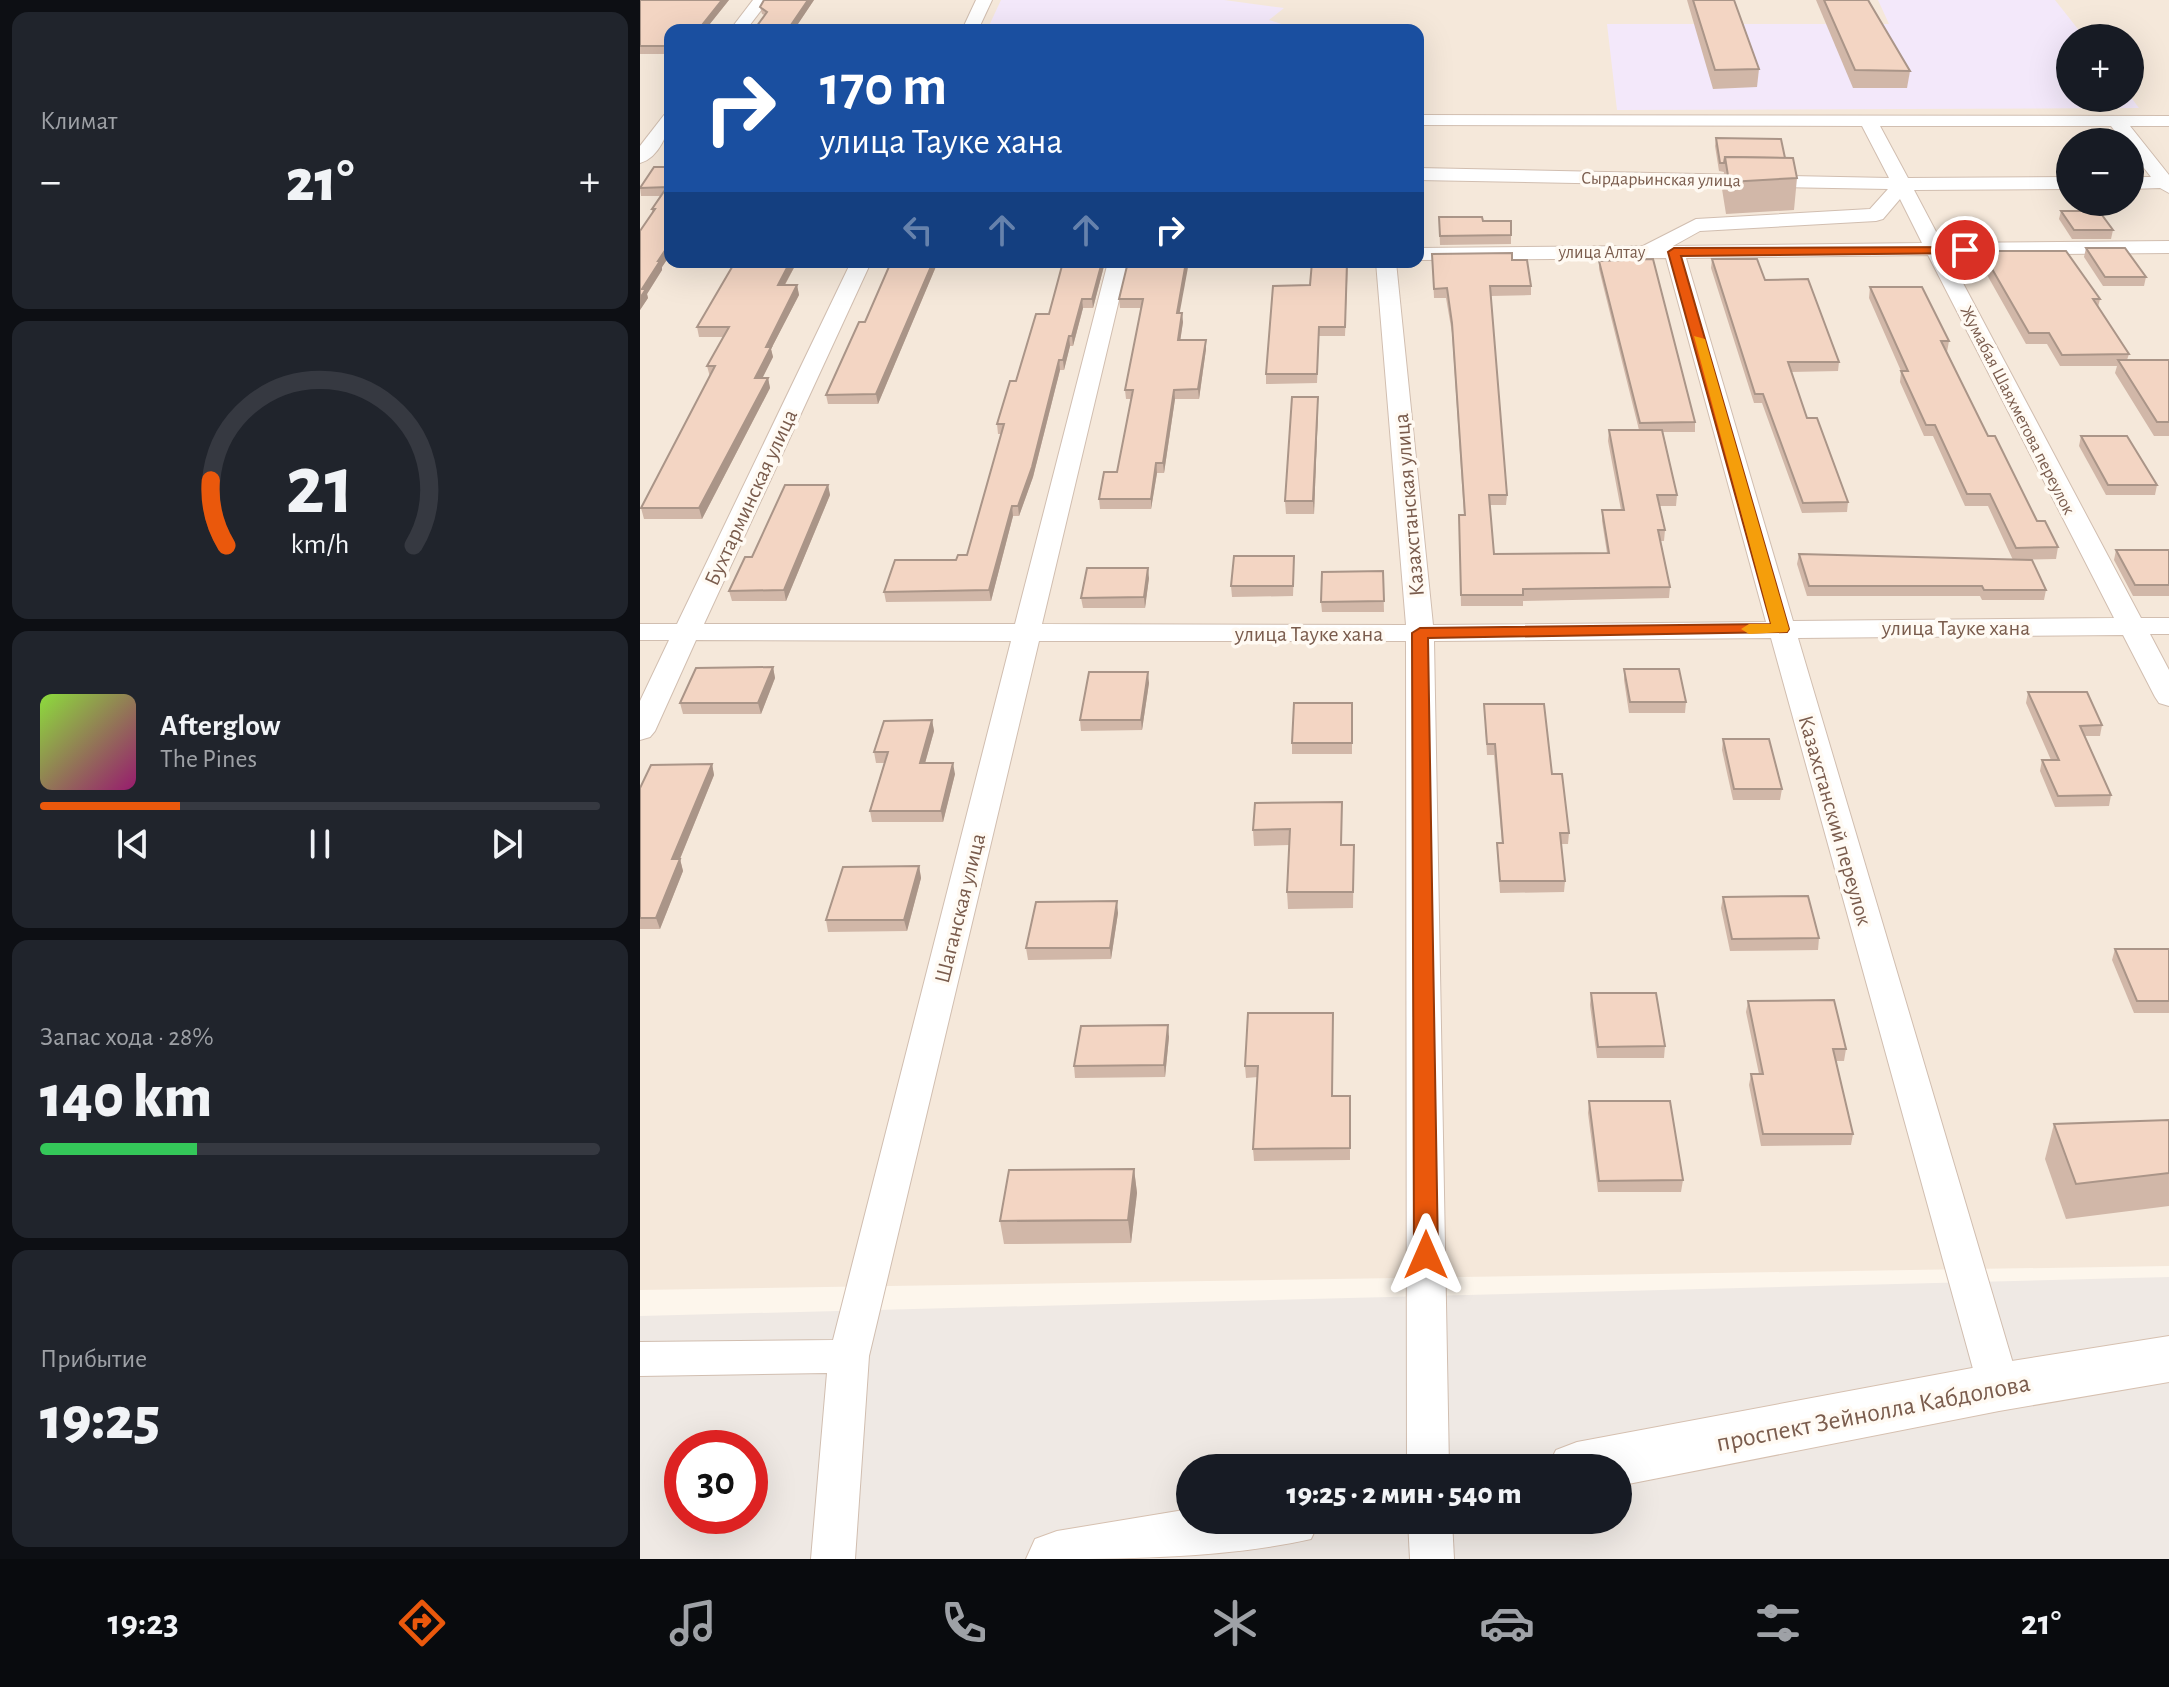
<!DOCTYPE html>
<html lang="ru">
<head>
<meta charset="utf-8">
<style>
  :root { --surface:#171b24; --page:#20242c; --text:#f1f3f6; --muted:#9ea1a6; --line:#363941; --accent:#ea580c }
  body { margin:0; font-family:"Alegreya Sans",sans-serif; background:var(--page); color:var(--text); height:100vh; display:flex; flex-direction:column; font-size:30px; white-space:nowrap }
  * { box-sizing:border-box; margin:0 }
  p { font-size:26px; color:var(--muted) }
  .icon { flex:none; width:44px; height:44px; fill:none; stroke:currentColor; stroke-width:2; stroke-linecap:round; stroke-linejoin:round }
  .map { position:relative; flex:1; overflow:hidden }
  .side { display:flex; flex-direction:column; gap:12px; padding:12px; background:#0d0f14; width:640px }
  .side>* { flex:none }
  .hud { position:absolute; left:24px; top:24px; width:760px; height:244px; border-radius:16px; box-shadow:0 8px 32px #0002; background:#1a4fa0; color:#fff; overflow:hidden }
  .tools { position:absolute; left:1416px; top:24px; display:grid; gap:16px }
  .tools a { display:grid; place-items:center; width:88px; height:88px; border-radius:50%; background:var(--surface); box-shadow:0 8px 32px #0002; font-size:40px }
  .speed { position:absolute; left:24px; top:1430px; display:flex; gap:16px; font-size:40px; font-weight:700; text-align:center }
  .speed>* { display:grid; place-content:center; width:104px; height:104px; border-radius:50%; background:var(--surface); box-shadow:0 8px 32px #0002; line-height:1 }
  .speed .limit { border:12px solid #d22; background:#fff; color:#111 }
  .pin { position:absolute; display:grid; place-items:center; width:68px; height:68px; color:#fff; margin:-34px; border:4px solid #fff; border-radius:50%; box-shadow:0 2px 8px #0007 }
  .me { position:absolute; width:88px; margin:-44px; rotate:0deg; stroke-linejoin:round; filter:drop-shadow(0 0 6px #0008) }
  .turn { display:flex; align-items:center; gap:28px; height:168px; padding:0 24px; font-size:36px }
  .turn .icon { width:104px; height:104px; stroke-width:2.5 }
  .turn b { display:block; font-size:56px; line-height:68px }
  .lanes { display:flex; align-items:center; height:76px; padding:0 24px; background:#0003; justify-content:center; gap:40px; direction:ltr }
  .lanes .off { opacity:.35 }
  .big { font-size:60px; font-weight:800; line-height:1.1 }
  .side .card { flex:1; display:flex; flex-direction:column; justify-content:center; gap:12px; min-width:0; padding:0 28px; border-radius:16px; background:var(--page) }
  .side .dial { align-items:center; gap:0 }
  .dial svg { height:208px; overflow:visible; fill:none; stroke:var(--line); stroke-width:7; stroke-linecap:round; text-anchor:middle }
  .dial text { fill:var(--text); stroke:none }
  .song { display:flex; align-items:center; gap:24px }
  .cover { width:96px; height:96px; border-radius:12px; background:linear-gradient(135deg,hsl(90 70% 55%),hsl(320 70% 35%)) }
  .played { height:8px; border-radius:4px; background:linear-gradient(90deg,var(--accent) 25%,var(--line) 25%) }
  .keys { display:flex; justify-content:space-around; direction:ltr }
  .heat { display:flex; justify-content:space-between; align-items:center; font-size:44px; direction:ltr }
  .charge { height:12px; border-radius:6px; background:linear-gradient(90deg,#34c759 28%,var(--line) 0) }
  .trip { position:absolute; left:536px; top:1454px; width:456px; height:80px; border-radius:40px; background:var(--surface); box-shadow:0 8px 32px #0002; font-weight:800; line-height:80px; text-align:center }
  .tab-bar { display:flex; height:128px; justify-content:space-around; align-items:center; background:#090b0e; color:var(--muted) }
  .tab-bar .icon { width:56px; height:56px }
  .tab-bar .current { color:var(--accent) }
  .tab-bar b { font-size:36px; color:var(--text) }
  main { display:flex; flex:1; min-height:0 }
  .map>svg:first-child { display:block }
  .residential { fill:#f5e8da; fill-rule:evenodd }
  .industrial { fill:#efe9e4; fill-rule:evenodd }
  .education { fill:#f3e8fa }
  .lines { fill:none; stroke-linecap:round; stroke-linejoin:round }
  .street-casing { stroke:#d1beb0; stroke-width:2 }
  .secondary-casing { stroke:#d6c0b0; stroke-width:2 }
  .street { fill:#fff; fill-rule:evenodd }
  .secondary { fill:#fff; fill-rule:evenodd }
  .wall { fill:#d1b7a8 }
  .shaded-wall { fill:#aa9588 }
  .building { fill:#f3d5c3; stroke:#aa9588; stroke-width:2 }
  .route { fill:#ea580c; stroke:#983908; stroke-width:2 }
  .slow { fill:#f59e0b }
  .labels { text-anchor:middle; stroke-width:7; stroke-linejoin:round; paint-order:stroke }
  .far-street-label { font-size:18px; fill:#7a5c4d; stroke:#fffaf3 }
  .street-label { font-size:22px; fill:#7a5c4d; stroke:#fffaf3 }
  .near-street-label { font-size:26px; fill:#7a5c4d; stroke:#fffaf3 }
</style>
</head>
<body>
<main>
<section class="side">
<div class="card"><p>Климат</p>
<div class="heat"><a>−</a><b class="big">21°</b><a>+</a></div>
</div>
<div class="card dial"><svg viewBox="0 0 100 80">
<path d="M14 69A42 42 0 1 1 86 69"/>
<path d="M14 69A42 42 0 0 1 8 44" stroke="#ea580c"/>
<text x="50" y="56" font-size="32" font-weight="700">21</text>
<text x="50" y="72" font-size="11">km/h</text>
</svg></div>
<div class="card">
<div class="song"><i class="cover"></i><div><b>Afterglow</b><p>The Pines</p></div></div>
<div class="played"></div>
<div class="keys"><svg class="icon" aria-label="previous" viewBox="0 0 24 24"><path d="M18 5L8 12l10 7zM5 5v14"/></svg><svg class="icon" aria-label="pause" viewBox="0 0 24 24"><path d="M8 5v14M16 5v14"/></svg><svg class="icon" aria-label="next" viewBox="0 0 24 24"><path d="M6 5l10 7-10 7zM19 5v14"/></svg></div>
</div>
<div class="card"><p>Запас хода · 28%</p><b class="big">140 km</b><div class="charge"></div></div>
<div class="card"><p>Прибытие</p><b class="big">19:25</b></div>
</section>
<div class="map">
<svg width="1529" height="1559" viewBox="0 0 1529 1559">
  <rect width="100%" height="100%" fill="#fdf6ec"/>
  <!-- residential -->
  <path class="residential" d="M0 0H1529V1266L0 1290ZM30 30H778V262H30ZM1430 38H1490V98H1430ZM1430 142H1490V202H1430Z"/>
  <!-- industrial -->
  <path class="industrial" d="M1529 1277V1559H0V1316ZM42 1448H110V1516H42ZM550 1468H978V1520H550Z"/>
  <!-- education -->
  <g class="education">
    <path d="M361 0H584L644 8 629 20 660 30H347Z"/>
    <path d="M1238 0H1415L1445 38H1430V98L1490 96 1499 108 977 110 967 24H1249Z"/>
  </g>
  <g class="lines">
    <defs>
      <g id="street">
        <path d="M113 0H129L106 30H90Z"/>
        <path d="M336 0H352L338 30H322Z"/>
        <path d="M30 114C30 131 19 158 0 163V146L24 115Z"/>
        <path d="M778 115 1529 116V126H1490L1529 175V193L1520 188 1490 189V177H1511L1490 150V142H1483L1471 126H1240L1268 178 1430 177V189L1274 190 1302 243 1529 241V253L1308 255 1501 618H1529V634H1510L1529 670V706L1519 703 1515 697 1483 635 1158 638 1380 1387 1374 1399 1359 1404 1344 1399 1338 1387 1131 638 794 641 809 1468H767L766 641H399L229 1356 215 1559H171L187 1373 0 1376V1342L193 1340 371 641 56 640 15 731 10 737 0 740V701L29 640H0V624H37L211 262H231L64 624H375L468 262H488L402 624 766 625 736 262H756L793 625 1126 622 1026 258 778 260V248L1003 246 1056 219 1230 209 1248 189 778 180V168L1249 178 1222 126 778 125ZM1260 199 1282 243 1033 246 1060 231 1236 221 1243 219ZM1288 255 1474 618 1153 621 1046 258Z"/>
        <path d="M768 1520H812L814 1559H770Z"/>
      </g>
      <g id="secondary">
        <path d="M1529 1336V1382L1359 1411 978 1486V1468H907L916 1450 937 1442 1359 1363Z"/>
        <path d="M550 1509V1520H680L671 1539C582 1559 479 1559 386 1559L395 1539 417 1531Z"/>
      </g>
    </defs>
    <!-- street casing -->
    <use href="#street" class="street-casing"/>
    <!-- secondary casing -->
    <use href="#secondary" class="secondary-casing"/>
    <!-- street -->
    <use href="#street" class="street"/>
    <!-- secondary -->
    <use href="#secondary" class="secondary"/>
  </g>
  <!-- wall -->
  <g class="wall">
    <path d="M0 0H89L65 30H30V54H0Z"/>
    <path d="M124 0H174L157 25 161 30 122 14 120 7Z"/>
    <path d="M1047 0H1094L1119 69 1117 87 1073 89Z"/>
    <path d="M1176 0H1228L1270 71 1267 88H1213Z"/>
    <path d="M1076 138 1145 158 1157 178 1154 210 1086 214 1082 189 1084 172 1079 171 1075 146Z"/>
    <path d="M30 167V255L22 267V270L7 294 8 298 0 310V231L12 213V209L20 196H1L0 187Z"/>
    <path d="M1421 211 1473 230 1471 239H1432L1419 219Z"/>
    <path d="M799 217 843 221H871V244L800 245Z"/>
    <path d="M1446 248 1506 277 1504 286H1463L1444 257Z"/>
    <path d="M1355 251 1460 299 1458 307 1489 354 1487 360H1529V436H1514L1475 373 1477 366H1420L1407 344H1386L1342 266 1344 255H1354Z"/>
    <path d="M792 254 872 260 891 286V295L851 296 867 495 866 505H850L854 554 967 553 962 521V510H981L968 441 969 430H999L959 269V261L1055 422V432H1023L1037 495 1036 506H1020L1025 530 1024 541H1020L1030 587 1029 598 883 601V606H821L819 526 824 515 812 333 806 298H794Z"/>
    <path d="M1072 259 1125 280 1199 362 1198 371 1151 372 1167 418 1208 502 1207 512 1162 513 1122 403H1114L1071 268Z"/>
    <path d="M95 262H157L145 285H157L159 295 131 349 133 357 122 378H128L130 388 62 519H4L1 508 70 377 67 366 84 337H59L57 327Z"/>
    <path d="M488 262 540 313 543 322 540 340 566 349 559 399H535L524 473H517L511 509H460L459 499 477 472 491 399H486L485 390 502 308H480L479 299Z"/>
    <path d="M708 262 705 336H679L677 383 626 384V374Z"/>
    <path d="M297 264 238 404H188L186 395 225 322Z"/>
    <path d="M464 266 453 308H443L433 346H430L424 370H420L393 477 379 516H373L351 601 246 602 244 592 327 555 362 434H358L357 424 376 381 409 314Z"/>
    <path d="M1230 287 1309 341 1307 352 1348 436 1397 521 1418 547 1416 559 1373 560 1406 590 1404 600H1342L1340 596H1167L1157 564 1159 554 1373 560 1348 506H1325L1293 436H1284L1260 382 1261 371 1229 298Z"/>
    <path d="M678 410 674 514H646L645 501Z"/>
    <path d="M1441 436 1517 485 1515 495H1466L1439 446Z"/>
    <path d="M188 485 190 495 146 601H92L89 591Z"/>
    <path d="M1476 550H1529V596H1493L1474 560Z"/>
    <path d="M654 566 653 596 592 597 591 586Z"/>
    <path d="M743 571 744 612H682L681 602Z"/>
    <path d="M509 578 505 608H443L441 598Z"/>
    <path d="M133 667 135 678 121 714H43L40 703Z"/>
    <path d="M984 669 1046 702 1045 713H989L984 680Z"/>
    <path d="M509 683 502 730 441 731 440 720Z"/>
    <path d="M1388 692 1462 725 1460 736H1445L1471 795 1469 806 1415 807 1400 771 1402 760H1411L1386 703Z"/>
    <path d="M712 703V754H652V743Z"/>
    <path d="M844 704 912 774 929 833 928 844H921L925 881 924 892 860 893 857 843H862L854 755H847Z"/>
    <path d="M292 720 294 731 285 763 315 774 303 822H232L230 811 244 763H236L234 752Z"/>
    <path d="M1083 739 1142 789 1140 800H1093L1082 750Z"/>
    <path d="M72 764 74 775 40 859 43 871 20 929H0V788Z"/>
    <path d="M615 803 702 845H714L713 908 648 909 647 892 649 845 614 846 613 830Z"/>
    <path d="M279 866 281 878 267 931 188 932 186 920Z"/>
    <path d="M1083 897 1179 938 1178 950 1090 951 1081 908Z"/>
    <path d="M478 913 471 959 388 960 386 948Z"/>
    <path d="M1475 949H1529V1013H1494L1472 960Z"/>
    <path d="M951 993 1025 1046 1024 1058H957L950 1005Z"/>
    <path d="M1108 1001 1206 1049 1204 1061H1196L1213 1134 1211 1145 1121 1146 1109 1085 1111 1074H1119L1106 1012Z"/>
    <path d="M608 1013 692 1096H710V1160L614 1161 613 1149 618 1077 606 1078 605 1066Z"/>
    <path d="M529 1037 525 1077 435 1078 434 1066Z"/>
    <path d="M949 1101 1043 1180 1041 1192H958L948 1113Z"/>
    <path d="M1529 1120V1206L1426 1219 1405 1159 1414 1124Z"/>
    <path d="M494 1169 497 1193 491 1243 364 1244 360 1221Z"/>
  </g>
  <!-- shaded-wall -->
  <g class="shaded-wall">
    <path d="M82 0H89L65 30H58Z"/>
    <path d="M168 0H174L154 30 151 25Z"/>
    <path d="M30 243V255L22 267V270L7 294 8 298 0 310V298L2 289 18 261Z"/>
    <path d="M150 262H157L139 295 138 285Z"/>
    <path d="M293 262H296L297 264 238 404 236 394Z"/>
    <path d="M462 262H463L464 266 453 308 452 299Z"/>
    <path d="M546 262H549L538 322 537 313Z"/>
    <path d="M157 285 159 295 131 349 133 357 117 389 115 378 126 347Z"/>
    <path d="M442 299 443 308 433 346 432 336Z"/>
    <path d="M542 313 543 322 539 349 538 340Z"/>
    <path d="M429 336 430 346 424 370 423 360Z"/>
    <path d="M566 340V349L559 399 558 389Z"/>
    <path d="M419 360 420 370 393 477 379 516 378 506Z"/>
    <path d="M128 378 130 388 62 519 59 508Z"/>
    <path d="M534 390 535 399 524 473 523 463Z"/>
    <path d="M678 397V410L674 514 673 501Z"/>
    <path d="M516 463 517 473 511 509V499Z"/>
    <path d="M188 485 190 495 146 601 144 590Z"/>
    <path d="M372 506 373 516 351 601 349 590Z"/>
    <path d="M508 568 509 578 505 608 504 597Z"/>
    <path d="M133 667 135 678 121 714 118 703Z"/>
    <path d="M508 672 509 683 502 730 501 720Z"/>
    <path d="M292 720 294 731 282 774 280 763Z"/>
    <path d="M313 763 315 774 303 822 301 811Z"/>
    <path d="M72 764 74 775 35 871 32 859Z"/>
    <path d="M40 859 43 871 20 929 16 918Z"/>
    <path d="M279 866 281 878 267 931 264 920Z"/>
    <path d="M477 901 478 913 471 959 470 948Z"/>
    <path d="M528 1025 529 1037 525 1077 524 1065Z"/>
    <path d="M494 1169 497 1193 491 1243 488 1220Z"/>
  </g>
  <!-- building -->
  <g class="building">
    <path d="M0 0H82L58 30H30V46H0Z"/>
    <path d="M124 0H168L151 25H161L157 30H114L127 12 120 7Z"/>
    <path d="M1053 0H1094L1119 69 1075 70Z"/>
    <path d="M1184 0H1228L1270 71 1215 70Z"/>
    <path d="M266 26H297L295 30H264Z"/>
    <path d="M1076 138 1141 139 1145 158 1085 157 1084 163H1080Z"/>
    <path d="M1085 157 1153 158 1157 178 1089 182Z"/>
    <path d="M14 167H30V243L18 261H20L2 289H6L0 298V231L15 209H12L27 187 0 188Z"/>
    <path d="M1421 211H1459L1473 230H1434Z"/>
    <path d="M799 217H842L843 221H871V235L800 236Z"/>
    <path d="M1446 248H1485L1506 277H1465Z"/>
    <path d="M1355 251H1426L1460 299H1453L1489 354 1422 355 1409 333H1389L1344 255H1357Z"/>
    <path d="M872 253V260H887L891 286H850L867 495H849L854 554 969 553 962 510H984L969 430H1022L1037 495H1017L1025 530H1018L1030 587 883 589V595H821L819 515H825L812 323 807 288 794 289 792 254Z"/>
    <path d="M1013 259 1055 422 1000 423 959 261Z"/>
    <path d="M1072 259H1117L1125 280 1168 279 1199 362H1148L1167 418H1177L1208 502 1163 503 1123 394H1115Z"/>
    <path d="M95 262H150L138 285H157L126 347H131L115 378H128L59 508H1L75 366H67L89 327H57Z"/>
    <path d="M251 262H293L236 394 186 395 219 322H225Z"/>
    <path d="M423 262H462L452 299H442L432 336H429L423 360H419L392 467 378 506H372L349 590 244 592 255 560H316L318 555H327L364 424H357L370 381H376L396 314H409Z"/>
    <path d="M488 262H546L537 313H542L538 340H566L558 389 534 390 523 463H516L511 499H459L464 472H477L493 390H485L503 299H479Z"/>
    <path d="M672 262H707L705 327H679L677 374H626L633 286 670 285Z"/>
    <path d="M1230 287H1282L1309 341H1301L1348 436H1355L1397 521H1405L1418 547 1376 548 1350 494H1327L1295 425H1286L1261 371H1268Z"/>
    <path d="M1478 360H1529V422H1517Z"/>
    <path d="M652 397H678L673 501H645Z"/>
    <path d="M1441 436H1487L1517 485H1468Z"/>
    <path d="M145 485H188L144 590 89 591 105 557H112Z"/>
    <path d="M1476 550H1529V585H1495Z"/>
    <path d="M1159 554 1392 560 1406 590H1344L1342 586H1169Z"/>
    <path d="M594 556H654L653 586H591Z"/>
    <path d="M447 568H508L504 597 441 598Z"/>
    <path d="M743 571 744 601 681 602 682 572Z"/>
    <path d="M133 667 118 703H40L56 668Z"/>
    <path d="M984 669H1039L1046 702H990Z"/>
    <path d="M449 672H508L501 720H440Z"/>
    <path d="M1388 692H1447L1462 725 1440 726 1471 795 1418 796 1402 760H1419Z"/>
    <path d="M654 703H712V743H652Z"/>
    <path d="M844 704H904L912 774H922L929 833H920L925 881H860L857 843H863L855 744H847Z"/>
    <path d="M292 720 280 763H313L301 811H230L248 752H234L244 721Z"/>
    <path d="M1083 739H1129L1142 789H1094Z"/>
    <path d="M72 764 32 859H40L16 918H0V788L11 765Z"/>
    <path d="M702 802 701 845H714L713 892H647L650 829 613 830 615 803Z"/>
    <path d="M279 866 264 920H186L203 867Z"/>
    <path d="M1168 896 1179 938 1092 939 1083 897Z"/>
    <path d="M477 901 470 948H386L396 902Z"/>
    <path d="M1475 949H1529V1001H1497Z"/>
    <path d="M951 993H1016L1025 1046 958 1047Z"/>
    <path d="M1194 1000 1206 1049H1193L1213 1134H1123L1111 1074H1123L1108 1001Z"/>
    <path d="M608 1013H693L692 1096H710V1148L613 1149 618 1066H605Z"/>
    <path d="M528 1025 524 1065 434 1066 441 1026Z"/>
    <path d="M949 1101H1030L1043 1180 959 1181Z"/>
    <path d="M1529 1120V1173L1436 1184 1414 1124Z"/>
    <path d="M494 1169 488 1220 360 1221 369 1170Z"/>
  </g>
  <!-- route -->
  <path class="route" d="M1325 247 1329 248V253L1041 256 1149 629 1147 632 788 638 798 1255 794 1262H777L774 1255 772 633 780 628 1131 624 1028 252 1034 248Z"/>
  <!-- slow -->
  <path class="slow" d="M1054 336 1065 339 1149 629 1147 632 1109 634 1101 629 1109 624H1131Z"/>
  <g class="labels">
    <!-- far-street labels -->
    <g class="far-street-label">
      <text transform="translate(1021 179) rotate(1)" y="6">Сырдарьинская улица</text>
      <text x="962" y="258">улица Алтау</text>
      <text transform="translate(1378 410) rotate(63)" y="6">Жумабая Шаяхметова переулок</text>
    </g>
    <!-- street labels -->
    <g class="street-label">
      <text transform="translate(110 497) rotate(-65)" y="8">Бухтарминская улица</text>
      <text transform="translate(768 505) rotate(-95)" y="8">Казахстанская улица</text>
      <text x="1316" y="635">улица Тауке хана</text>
      <text x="669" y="641">улица Тауке хана</text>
      <text transform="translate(1196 820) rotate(74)" y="8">Казахстанский переулок</text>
      <text transform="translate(319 908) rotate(-76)" y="8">Шаганская улица</text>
    </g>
    <!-- near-street labels -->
    <g class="near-street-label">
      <text transform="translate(1233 1412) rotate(-11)" y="9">проспект Зейнолла Кабдолова</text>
    </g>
  </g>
</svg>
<div class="tools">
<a>+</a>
<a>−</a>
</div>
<div class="speed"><div class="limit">30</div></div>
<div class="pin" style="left:1325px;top:250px;background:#d93025"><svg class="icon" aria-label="arrive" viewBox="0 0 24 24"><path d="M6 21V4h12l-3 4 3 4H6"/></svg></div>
<svg class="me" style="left:786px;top:1255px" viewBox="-20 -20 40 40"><path d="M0-17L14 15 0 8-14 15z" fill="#ea580c" stroke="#fff" stroke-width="4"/></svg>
<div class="trip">19:25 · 2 мин · 540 m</div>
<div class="hud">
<div class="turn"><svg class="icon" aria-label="right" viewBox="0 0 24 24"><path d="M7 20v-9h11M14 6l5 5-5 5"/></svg><div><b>170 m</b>улица Тауке хана</div></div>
<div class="lanes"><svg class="icon off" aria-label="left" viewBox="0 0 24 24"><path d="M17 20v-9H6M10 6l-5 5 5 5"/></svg><svg class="icon off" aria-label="ahead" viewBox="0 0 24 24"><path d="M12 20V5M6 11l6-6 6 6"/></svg><svg class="icon off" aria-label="ahead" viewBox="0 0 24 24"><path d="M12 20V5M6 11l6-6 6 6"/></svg><svg class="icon" aria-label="right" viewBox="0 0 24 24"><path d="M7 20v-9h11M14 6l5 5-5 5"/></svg></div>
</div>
</div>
</main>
<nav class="tab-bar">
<b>19:23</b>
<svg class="icon current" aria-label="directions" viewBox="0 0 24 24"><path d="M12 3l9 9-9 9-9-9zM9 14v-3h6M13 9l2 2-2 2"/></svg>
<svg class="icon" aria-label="music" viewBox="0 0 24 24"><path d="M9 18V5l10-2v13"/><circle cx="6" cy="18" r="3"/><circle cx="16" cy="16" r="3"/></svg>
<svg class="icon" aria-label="phone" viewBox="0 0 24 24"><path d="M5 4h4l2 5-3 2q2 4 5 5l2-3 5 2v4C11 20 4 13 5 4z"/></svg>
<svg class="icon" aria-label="climate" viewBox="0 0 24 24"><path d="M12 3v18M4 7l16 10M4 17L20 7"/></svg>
<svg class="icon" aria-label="car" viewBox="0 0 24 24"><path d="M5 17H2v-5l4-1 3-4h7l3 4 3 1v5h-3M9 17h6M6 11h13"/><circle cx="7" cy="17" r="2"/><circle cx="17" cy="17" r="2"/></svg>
<svg class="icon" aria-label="filters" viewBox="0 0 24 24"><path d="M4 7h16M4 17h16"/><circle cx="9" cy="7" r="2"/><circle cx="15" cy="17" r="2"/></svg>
<b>21°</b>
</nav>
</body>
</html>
